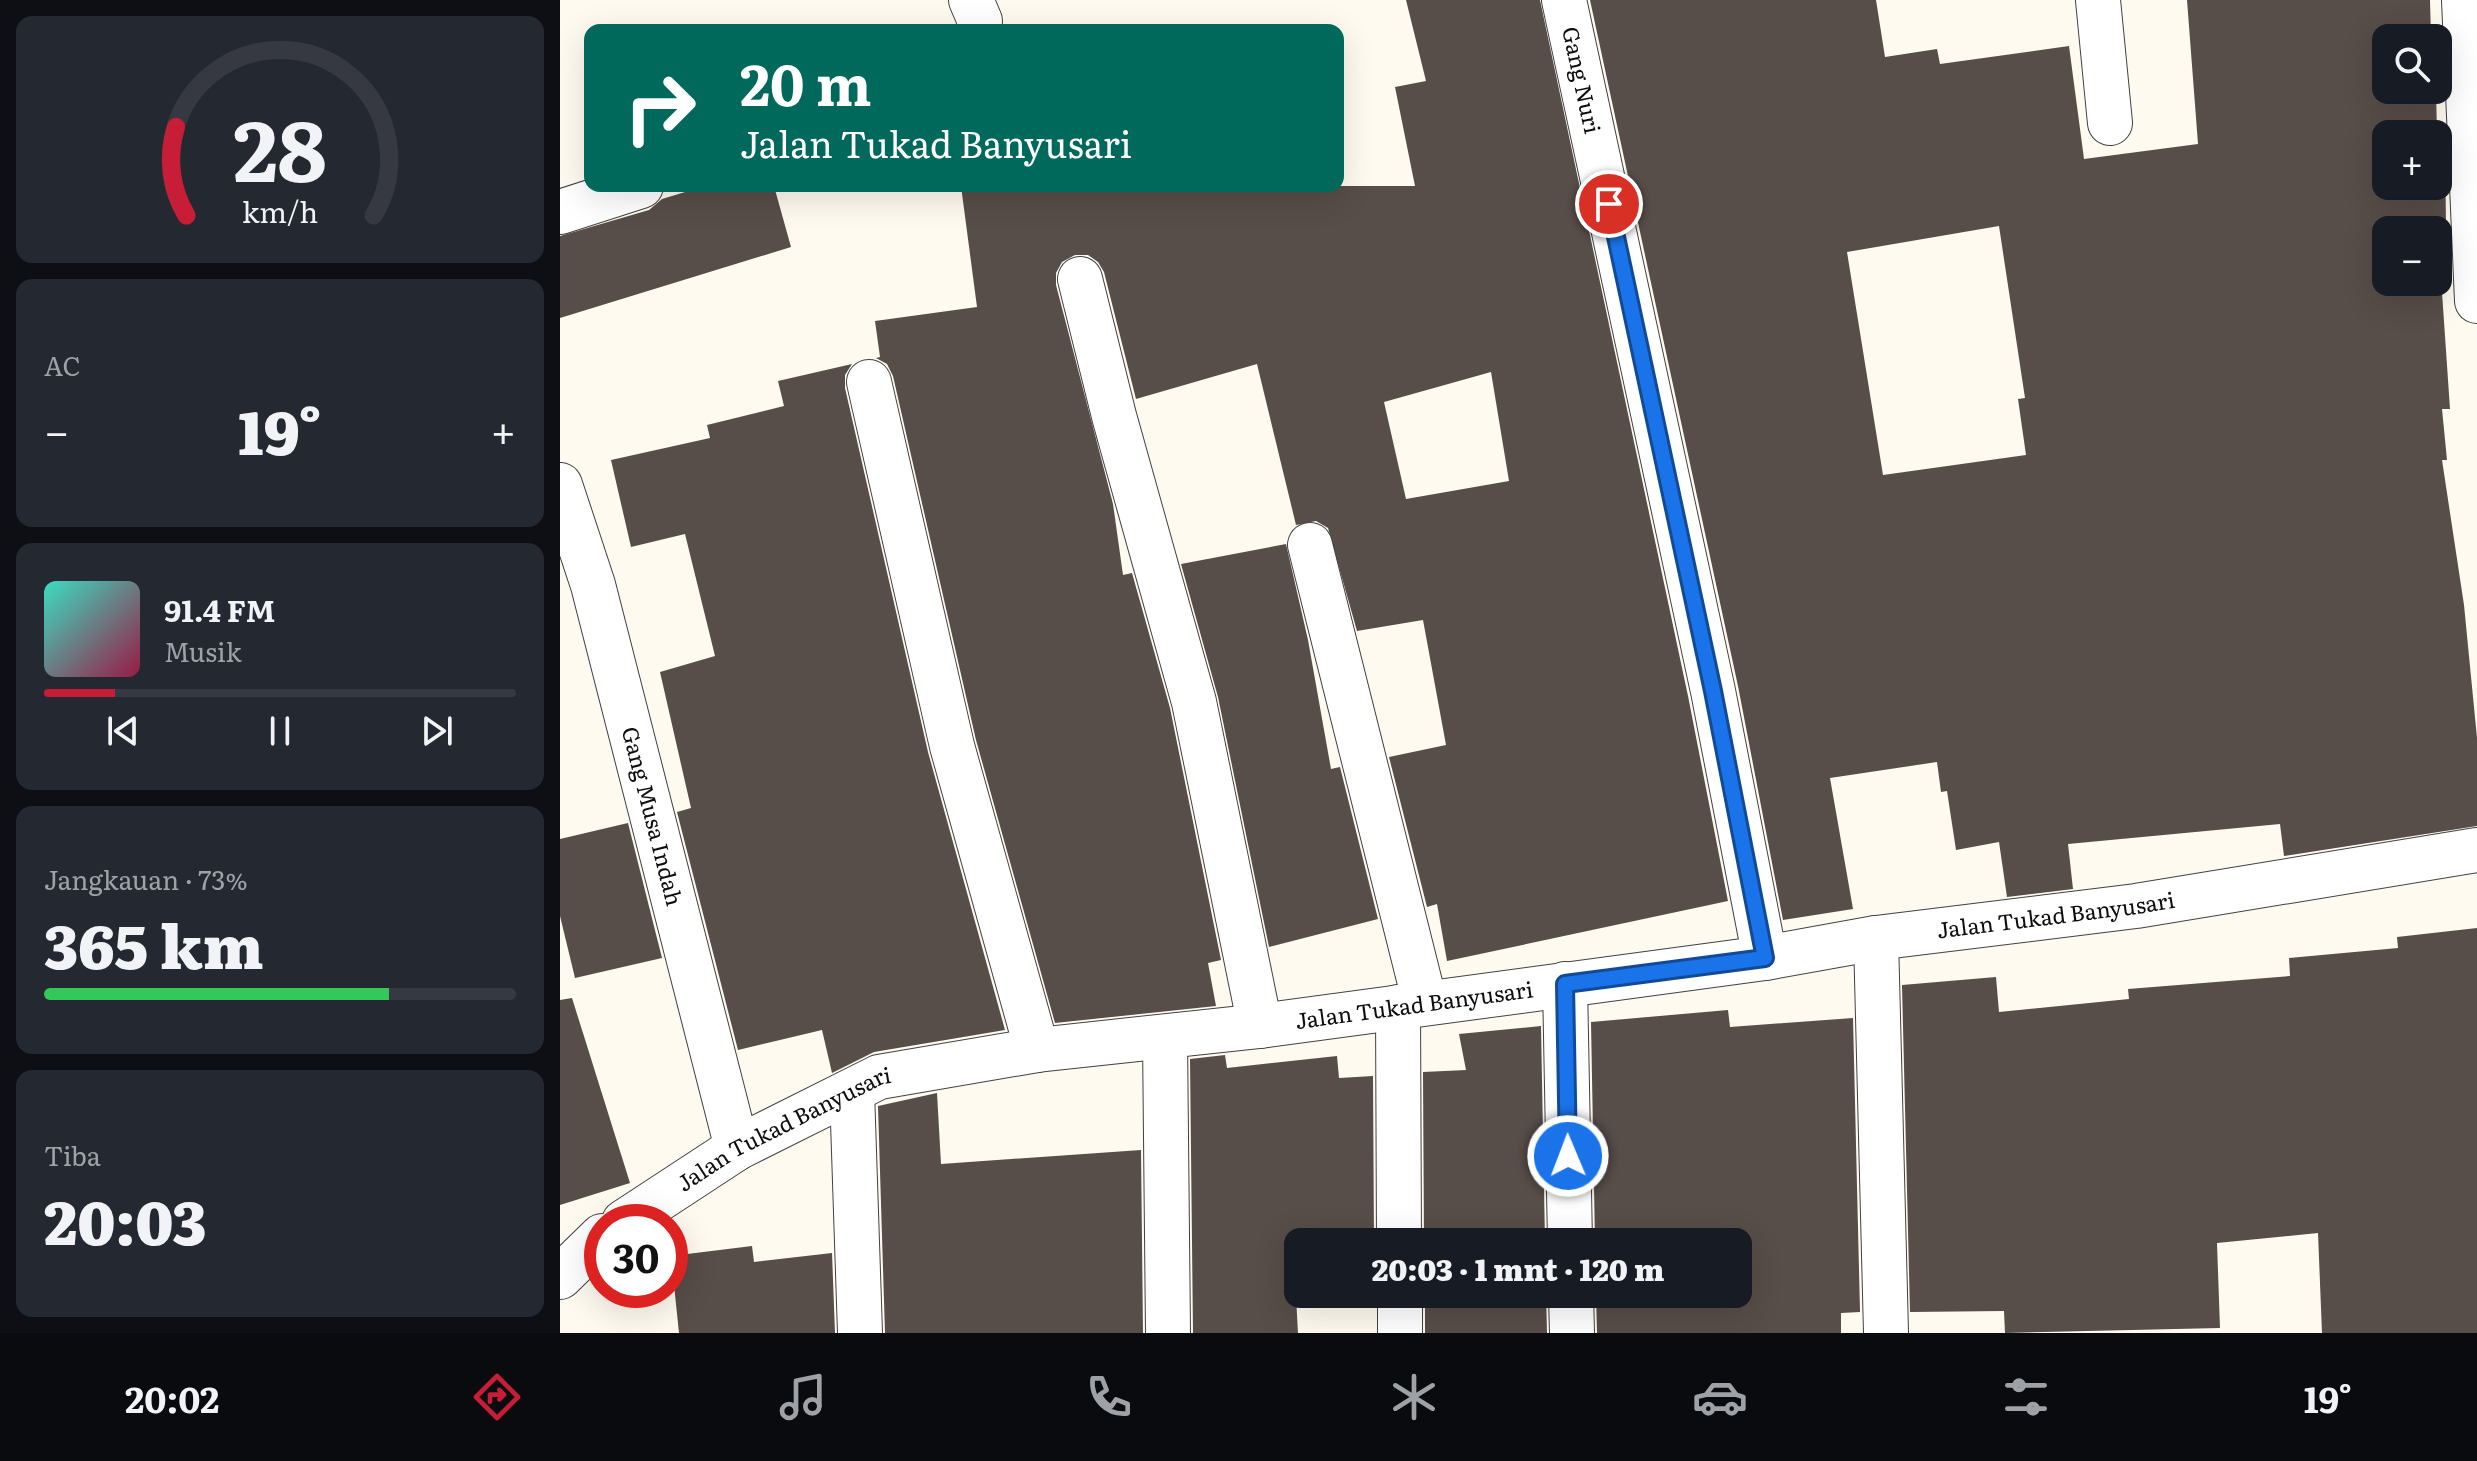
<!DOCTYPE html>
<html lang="id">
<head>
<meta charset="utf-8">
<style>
  :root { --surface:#171b24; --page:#242831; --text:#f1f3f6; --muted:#9ea1a6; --line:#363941; --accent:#c71d37 }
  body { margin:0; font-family:Literata,serif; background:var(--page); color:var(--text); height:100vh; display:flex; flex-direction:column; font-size:30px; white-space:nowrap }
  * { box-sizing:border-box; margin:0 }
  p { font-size:26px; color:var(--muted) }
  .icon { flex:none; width:44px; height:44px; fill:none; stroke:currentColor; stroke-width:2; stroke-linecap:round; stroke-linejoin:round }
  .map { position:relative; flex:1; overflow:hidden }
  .panel { display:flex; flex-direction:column; gap:16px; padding:16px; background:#0d0f14; width:560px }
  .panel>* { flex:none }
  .top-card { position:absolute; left:24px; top:24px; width:760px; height:168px; border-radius:16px; box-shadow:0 8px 32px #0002; background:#00695c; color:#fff; overflow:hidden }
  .tools { position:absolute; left:1812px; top:24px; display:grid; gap:16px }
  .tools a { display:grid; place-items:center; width:80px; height:80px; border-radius:16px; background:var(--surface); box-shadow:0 8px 32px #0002; font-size:40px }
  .speed { position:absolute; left:24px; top:1204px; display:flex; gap:16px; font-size:40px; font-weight:700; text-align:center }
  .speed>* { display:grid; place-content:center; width:104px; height:104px; border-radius:50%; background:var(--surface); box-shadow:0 8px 32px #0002; line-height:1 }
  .speed .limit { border:12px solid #d22; background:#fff; color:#111 }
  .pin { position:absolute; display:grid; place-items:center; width:68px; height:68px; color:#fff; margin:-34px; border:4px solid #fff; border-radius:50%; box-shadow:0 2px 8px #0007 }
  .me { position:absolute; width:88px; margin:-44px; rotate:359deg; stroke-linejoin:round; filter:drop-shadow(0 0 6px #0008) }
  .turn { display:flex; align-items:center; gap:28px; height:168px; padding:0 24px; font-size:36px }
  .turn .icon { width:104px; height:104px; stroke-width:2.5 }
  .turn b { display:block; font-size:56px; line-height:68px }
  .big { font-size:60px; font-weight:800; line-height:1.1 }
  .panel .tile { flex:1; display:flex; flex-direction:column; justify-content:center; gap:12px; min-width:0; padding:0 28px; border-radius:16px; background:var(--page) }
  .panel .dial { align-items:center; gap:0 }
  .dial svg { height:208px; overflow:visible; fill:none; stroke:var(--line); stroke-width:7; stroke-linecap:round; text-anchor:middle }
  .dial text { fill:var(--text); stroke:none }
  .song { display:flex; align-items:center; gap:24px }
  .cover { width:96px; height:96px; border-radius:12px; background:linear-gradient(135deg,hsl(170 70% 55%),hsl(340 70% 35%)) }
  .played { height:8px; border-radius:4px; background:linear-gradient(90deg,var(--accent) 15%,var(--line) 15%) }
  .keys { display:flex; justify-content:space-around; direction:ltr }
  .heat { display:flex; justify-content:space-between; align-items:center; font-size:44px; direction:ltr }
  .charge { height:12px; border-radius:6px; background:linear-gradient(90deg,#34c759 73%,var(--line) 0) }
  .trip { position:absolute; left:724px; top:1228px; width:468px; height:80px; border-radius:16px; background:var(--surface); box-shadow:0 8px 32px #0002; font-weight:800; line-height:80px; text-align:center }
  .tabs { display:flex; height:128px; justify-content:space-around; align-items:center; background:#090b0e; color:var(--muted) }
  .tabs .icon { width:56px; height:56px }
  .tabs .current { color:var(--accent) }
  .tabs b { font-size:36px; color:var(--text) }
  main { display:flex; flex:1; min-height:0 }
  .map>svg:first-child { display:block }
  .building { fill:#574d49; fill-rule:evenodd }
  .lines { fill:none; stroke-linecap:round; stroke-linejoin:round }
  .street-casing { stroke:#414141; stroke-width:46 }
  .street { stroke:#fff; stroke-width:44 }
  .route-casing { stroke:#114b97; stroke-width:20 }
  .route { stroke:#1a73e8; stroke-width:14 }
  .labels { text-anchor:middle; stroke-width:8; stroke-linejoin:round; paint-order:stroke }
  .street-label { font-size:22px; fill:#0e0e0e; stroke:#fff }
</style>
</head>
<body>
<main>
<section class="panel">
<div class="tile dial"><svg viewBox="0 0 100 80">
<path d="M14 69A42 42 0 1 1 86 69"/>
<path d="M14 69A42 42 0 0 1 10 35" stroke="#c71d37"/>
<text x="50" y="56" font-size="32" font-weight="700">28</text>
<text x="50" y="72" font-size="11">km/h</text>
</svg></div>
<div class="tile"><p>AC</p>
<div class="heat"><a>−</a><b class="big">19°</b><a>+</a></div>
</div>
<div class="tile">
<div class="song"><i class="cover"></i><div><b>91.4 FM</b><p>Musik</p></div></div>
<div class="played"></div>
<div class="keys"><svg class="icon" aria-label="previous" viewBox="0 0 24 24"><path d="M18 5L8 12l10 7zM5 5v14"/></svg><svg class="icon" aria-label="pause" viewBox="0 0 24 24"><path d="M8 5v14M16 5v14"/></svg><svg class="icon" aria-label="next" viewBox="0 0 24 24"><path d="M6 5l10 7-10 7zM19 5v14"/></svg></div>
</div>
<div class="tile"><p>Jangkauan · 73%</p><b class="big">365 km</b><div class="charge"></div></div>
<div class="tile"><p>Tiba</p><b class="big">20:03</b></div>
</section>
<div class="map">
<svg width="1917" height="1333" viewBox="0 0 1917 1333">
  <rect width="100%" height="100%" fill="#fffaef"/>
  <!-- building -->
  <g class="building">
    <path d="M846 0H980L1128 696 1168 901 887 961 877 904 867 907 829 757 886 745 863 620 797 631 768 528 756 521 736 525 697 364 576 399 544 272 538 262 528 255H515L502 262 496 273V285L553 504 563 575 572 573 610 708 661 960 648 963 656 1006 495 1023 416 740 333 376 327 364 316 358 320 357 315 321 417 307 401 186H855L835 87 866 81ZM931 372 949 481 846 499 824 402Z"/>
    <path d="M1030 0H1316L1325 57 1377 49 1380 64 1509 46 1524 159 1638 144 1627 0H1870L1871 38H1826V90H1876L1877 134H1826V186H1878V141H1885L1886 228 1826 230V282H1878V234L1890 409H1882L1887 460H1882L1904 605 1917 738V826L1724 856 1720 824 1508 844 1513 889 1447 897 1439 842 1396 850 1387 791 1381 792 1377 762 1270 778 1293 909 1223 920 1178 686ZM1439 226 1465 398 1458 399 1466 455 1323 475 1287 252Z"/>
    <path d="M145 186H214L231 247 0 318V236L89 210 102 199Z"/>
    <path d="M292 364 285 375V388L368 752 445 1030 314 1052 272 1073 262 1030 178 1050 117 812 131 808 100 672 155 656 125 534 71 547 51 460 150 438 147 425 224 406 218 381Z"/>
    <path d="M726 544 748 640 771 769 780 767 818 919 709 947 658 697 621 564Z"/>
    <path d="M68 823 102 958 15 978 0 916V839Z"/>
    <path d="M1917 928V1333H1762L1758 1233 1657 1243 1660 1328 1445 1333 1444 1311 1350 1312 1342 985 1436 977 1439 1012 1569 999 1568 989 1730 976 1729 958 1838 948 1837 937Z"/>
    <path d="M12 998 70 1183 0 1205V1000Z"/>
    <path d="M1168 1010 1170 1027 1293 1018 1300 1312 1281 1313V1333H1037L1036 1294H1178V1242H1035L1031 1022Z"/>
    <path d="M981 1026 985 1242H864L863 1072 906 1070 899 1034Z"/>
    <path d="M665 1055 667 1068 777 1056 779 1078 813 1076 814 1242H733L738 1333H633L630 1059Z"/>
    <path d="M377 1093 381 1164 581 1150 583 1333H325L318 1106Z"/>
    <path d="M192 1246 194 1262 272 1253 275 1333H119L111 1256Z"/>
    <path d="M865 1294H986L987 1333H865Z"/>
  </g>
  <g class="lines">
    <defs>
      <g id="street">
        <path d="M411 0 420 21 418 30"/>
        <path id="s1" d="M1004 0 1153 691 1205 958"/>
        <path d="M1538 0 1550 123"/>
        <path d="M1904 0 1917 301"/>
        <path d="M0 212 81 186"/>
        <path d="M520 279 554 416 634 702 700 1026"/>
        <path d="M309 382 392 746 477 1050"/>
        <path id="s2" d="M0 485 33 585 177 1148"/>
        <path d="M750 545 865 1003"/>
        <path d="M1316 938 1326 1333"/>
        <path d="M1005 984 1010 1242"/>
        <path d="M838 1007 839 1242"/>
        <path d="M605 1038 608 1333"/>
        <path d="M292 1091 300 1333"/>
        <path id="s3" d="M64 1222 177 1148 319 1077 477 1050 700 1026 1205 958 1316 938 1576 906 1917 850"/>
        <path d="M0 1277 42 1236"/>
        <path d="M840 1294V1333"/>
        <path d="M1011 1294 1012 1333"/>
      </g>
    </defs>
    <!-- street casing -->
    <use href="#street" class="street-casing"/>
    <!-- street -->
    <use href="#street" class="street"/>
  </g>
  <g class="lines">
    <defs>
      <path id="route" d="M1008 1156 1005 984 1205 958 1153 691 1049 204"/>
    </defs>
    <!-- route casing -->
    <use href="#route" class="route-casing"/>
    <!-- route -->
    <use href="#route" class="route"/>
  </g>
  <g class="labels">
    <!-- street labels -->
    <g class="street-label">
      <text dy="8" stroke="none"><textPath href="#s1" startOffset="82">Gang Nuri</textPath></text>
      <text dy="8" stroke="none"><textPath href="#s2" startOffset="344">Gang Musa Indah</textPath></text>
      <text dy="8" stroke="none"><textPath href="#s3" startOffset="1482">Jalan Tukad Banyusari</textPath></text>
      <text dy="8" stroke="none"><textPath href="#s3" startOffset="834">Jalan Tukad Banyusari</textPath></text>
      <text dy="8" stroke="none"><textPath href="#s3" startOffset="186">Jalan Tukad Banyusari</textPath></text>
    </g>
  </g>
</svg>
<div class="tools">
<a><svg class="icon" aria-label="search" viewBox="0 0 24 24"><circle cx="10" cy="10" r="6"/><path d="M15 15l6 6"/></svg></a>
<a>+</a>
<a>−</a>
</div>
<div class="speed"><div class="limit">30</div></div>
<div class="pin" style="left:1049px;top:204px;background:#d93025"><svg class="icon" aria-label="arrive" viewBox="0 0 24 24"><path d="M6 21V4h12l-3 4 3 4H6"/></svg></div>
<svg class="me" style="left:1008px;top:1156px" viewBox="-20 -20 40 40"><circle r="17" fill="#1a73e8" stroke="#fff" stroke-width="3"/><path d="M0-11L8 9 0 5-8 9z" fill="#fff"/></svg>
<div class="trip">20:03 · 1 mnt · 120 m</div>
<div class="top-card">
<div class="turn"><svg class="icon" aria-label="right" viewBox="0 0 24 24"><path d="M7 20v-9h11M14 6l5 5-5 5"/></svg><div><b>20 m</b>Jalan Tukad Banyusari</div></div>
</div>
</div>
</main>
<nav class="tabs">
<b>20:02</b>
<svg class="icon current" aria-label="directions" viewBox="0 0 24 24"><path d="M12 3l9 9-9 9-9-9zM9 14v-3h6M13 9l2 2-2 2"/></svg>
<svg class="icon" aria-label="music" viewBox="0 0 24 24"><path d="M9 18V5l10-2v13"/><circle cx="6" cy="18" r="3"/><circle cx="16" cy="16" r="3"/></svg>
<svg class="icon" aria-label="phone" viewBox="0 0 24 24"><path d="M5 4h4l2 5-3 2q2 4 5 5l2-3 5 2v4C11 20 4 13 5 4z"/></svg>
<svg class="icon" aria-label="climate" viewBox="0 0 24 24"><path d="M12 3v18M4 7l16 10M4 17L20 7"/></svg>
<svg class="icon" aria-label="car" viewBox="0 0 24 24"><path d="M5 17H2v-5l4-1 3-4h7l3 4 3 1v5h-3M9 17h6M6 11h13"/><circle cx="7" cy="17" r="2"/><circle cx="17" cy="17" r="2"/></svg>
<svg class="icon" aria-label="filters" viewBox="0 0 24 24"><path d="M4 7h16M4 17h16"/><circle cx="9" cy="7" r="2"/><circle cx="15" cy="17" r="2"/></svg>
<b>19°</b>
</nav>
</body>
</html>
